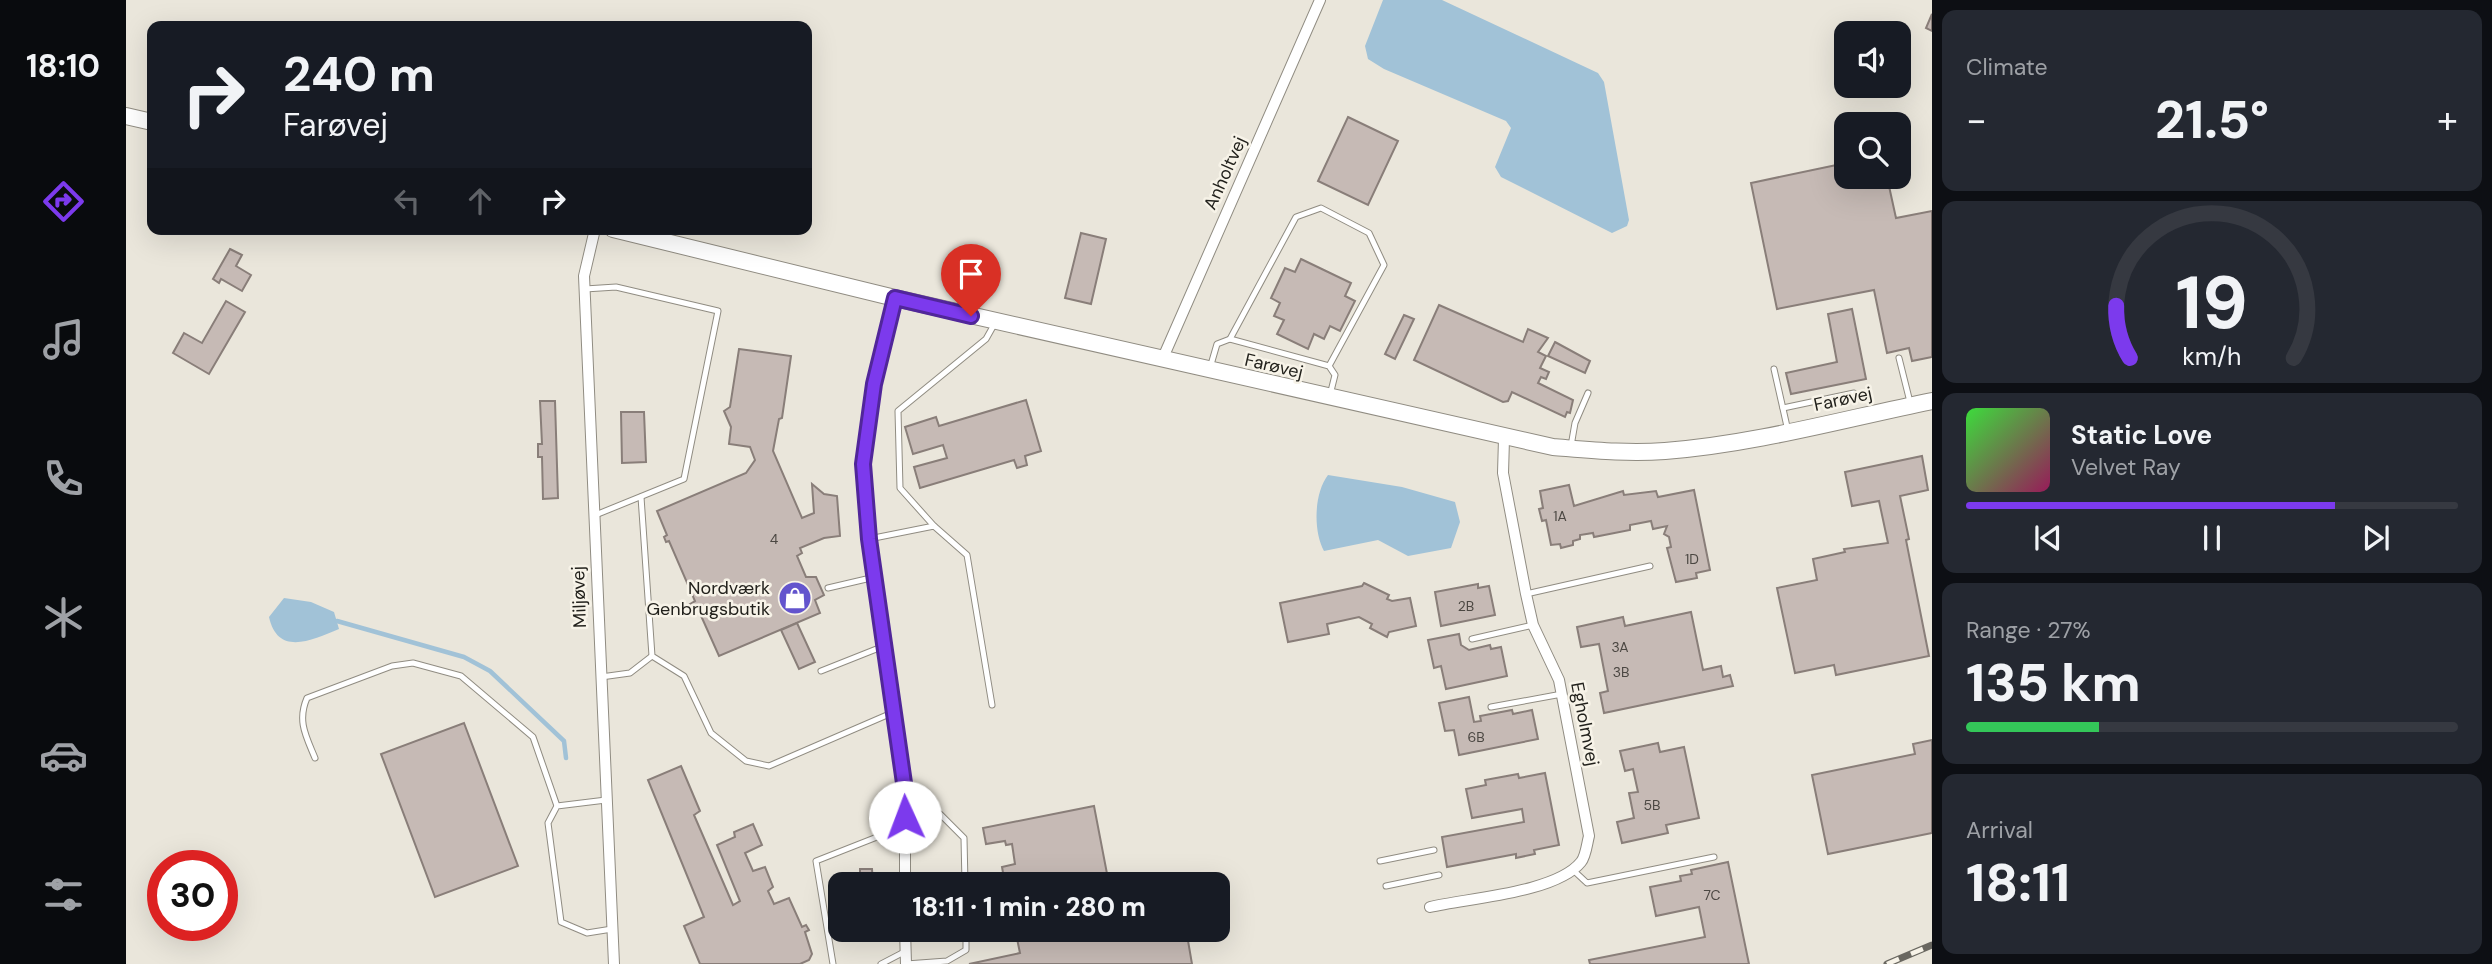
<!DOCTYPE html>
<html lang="en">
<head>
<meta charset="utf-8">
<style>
  :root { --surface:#171b24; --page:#242831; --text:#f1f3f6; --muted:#9ea1a6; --line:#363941; --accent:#7c3aed }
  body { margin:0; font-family:"DM Sans",sans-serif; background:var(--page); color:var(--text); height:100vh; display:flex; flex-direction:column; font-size:26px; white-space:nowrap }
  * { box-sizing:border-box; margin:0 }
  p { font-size:23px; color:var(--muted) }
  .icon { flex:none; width:38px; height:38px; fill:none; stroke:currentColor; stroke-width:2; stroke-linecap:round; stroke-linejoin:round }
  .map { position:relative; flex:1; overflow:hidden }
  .sheet { display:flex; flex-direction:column; gap:10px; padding:10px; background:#0d0f14; width:560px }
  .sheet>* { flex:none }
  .hud { position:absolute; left:21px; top:21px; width:665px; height:214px; border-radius:14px; box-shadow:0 7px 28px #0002; background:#171b24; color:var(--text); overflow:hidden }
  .fabs { position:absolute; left:1708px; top:21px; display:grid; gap:14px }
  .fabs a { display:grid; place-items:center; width:77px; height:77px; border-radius:14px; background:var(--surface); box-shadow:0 7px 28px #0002; font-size:35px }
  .speed { position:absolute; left:21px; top:850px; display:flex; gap:14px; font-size:35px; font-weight:700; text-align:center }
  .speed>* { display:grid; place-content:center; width:91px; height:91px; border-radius:50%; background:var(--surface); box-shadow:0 7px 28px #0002; line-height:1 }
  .speed .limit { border:10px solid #d22; background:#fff; color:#111 }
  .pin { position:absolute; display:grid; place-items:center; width:60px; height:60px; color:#fff; margin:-72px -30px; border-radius:50% 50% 50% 0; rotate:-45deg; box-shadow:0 0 7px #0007 }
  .pin .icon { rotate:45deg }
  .me { position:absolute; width:77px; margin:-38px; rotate:358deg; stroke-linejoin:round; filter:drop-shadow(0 0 5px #0008) }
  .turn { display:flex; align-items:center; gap:24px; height:147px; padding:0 21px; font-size:32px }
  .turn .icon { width:91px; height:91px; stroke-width:2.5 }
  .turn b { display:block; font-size:49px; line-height:60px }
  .lanes { display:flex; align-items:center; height:66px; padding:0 21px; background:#0003; justify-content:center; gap:35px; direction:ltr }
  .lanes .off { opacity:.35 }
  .big { font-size:52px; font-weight:800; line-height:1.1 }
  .sheet .card { flex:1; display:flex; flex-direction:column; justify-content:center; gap:10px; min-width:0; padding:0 24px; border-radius:14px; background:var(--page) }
  .sheet .dial { align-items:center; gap:0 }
  .dial svg { height:182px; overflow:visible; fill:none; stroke:var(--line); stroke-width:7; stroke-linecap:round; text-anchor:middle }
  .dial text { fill:var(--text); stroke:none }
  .song { display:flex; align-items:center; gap:21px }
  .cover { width:84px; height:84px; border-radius:10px; background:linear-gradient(135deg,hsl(120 70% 55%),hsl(330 70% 35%)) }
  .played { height:7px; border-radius:4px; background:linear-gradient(90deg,var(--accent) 75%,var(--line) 75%) }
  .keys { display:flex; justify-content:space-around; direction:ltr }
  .heat { display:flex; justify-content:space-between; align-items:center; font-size:38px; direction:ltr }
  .charge { height:10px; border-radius:5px; background:linear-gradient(90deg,#34c759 27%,var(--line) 0) }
  .trip { position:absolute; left:702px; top:872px; width:402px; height:70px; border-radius:14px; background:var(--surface); box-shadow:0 7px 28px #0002; font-weight:800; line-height:70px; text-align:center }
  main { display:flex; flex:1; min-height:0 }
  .menu { display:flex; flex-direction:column; width:126px; justify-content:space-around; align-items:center; background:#090b0e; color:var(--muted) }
  .menu .icon { width:49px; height:49px }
  .menu .current { color:var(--accent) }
  .menu b { font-size:32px; color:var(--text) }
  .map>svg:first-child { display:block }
  .water { fill:#a1c2d7 }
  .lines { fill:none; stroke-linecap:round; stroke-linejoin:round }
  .stream { stroke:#a1c2d7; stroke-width:4.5 }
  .building { fill:#c6bab5; stroke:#897e79; stroke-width:2 }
  .lane-casing { stroke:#908c82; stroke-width:7 }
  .street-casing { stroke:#908c82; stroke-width:12 }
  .secondary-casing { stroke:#908c82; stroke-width:18 }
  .lane { stroke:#fff; stroke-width:5 }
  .street { stroke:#fff; stroke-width:10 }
  .secondary { stroke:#fff; stroke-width:16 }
  .rail-casing { stroke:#696760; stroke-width:7 }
  .rail { stroke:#f7f3e8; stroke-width:4.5; stroke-dasharray:13; stroke-linecap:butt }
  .route-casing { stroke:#51269a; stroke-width:18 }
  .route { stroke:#7c3aed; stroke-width:12 }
  .labels { text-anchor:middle; stroke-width:5; stroke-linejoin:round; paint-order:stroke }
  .number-label { font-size:14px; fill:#4b4742 }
  .street-label { font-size:18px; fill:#22211c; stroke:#f7f3e8 }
  .poi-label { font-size:18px; fill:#22211c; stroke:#f7f3e8; text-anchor:end }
</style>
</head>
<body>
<main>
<nav class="menu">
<b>18:10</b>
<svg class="icon current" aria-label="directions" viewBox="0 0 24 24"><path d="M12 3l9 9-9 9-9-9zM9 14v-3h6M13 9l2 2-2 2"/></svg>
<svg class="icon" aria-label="music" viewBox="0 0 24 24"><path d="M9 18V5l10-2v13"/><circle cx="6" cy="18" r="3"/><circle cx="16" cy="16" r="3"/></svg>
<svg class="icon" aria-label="phone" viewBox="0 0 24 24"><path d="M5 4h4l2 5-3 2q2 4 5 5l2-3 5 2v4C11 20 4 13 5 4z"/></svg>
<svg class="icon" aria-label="climate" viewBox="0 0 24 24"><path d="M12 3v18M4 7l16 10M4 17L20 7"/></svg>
<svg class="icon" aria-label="car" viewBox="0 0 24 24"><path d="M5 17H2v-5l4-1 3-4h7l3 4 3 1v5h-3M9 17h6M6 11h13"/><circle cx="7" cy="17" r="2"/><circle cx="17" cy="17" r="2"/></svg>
<svg class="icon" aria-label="filters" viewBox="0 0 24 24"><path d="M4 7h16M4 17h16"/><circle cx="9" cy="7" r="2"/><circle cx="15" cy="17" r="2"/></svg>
</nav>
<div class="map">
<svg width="1806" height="964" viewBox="0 0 1806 964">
  <rect width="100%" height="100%" fill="#eae6db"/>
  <!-- water -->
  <g class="water">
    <path d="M1257 0H1316L1472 73 1478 82 1503 220 1501 226 1486 233 1375 177 1369 167 1385 128 1380 121 1258 69 1242 59 1239 46Z"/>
    <path d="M1202 475 1276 487 1329 502 1334 522 1325 548 1282 556 1252 540 1198 551C1187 531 1188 493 1202 475Z"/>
    <path d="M158 598 185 602 208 612 213 629C186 640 152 657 143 617Z"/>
  </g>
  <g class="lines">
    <!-- stream -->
    <path class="stream" d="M211 621 338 657 364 671 438 741 440 758"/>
  </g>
  <!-- building -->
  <g class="building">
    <path d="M1806 14V31L1800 28Z"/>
    <path d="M1222 117 1272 141 1242 205 1192 181Z"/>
    <path d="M1720 163V177H1761L1770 218 1806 211V357L1786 361 1783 348 1761 353 1748 290 1651 309 1625 183Z"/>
    <path d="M955 233 980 239 965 304 939 298Z"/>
    <path d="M104 249 116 255 110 266 125 275 116 291 95 279 93 283 87 279Z"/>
    <path d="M1175 259 1225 283 1219 296 1229 301 1214 331 1204 326 1198 339 1188 334 1182 349 1151 334 1158 320 1148 316 1154 303 1145 298 1159 268 1169 272Z"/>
    <path d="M100 301 119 312 83 374 47 353 58 333 76 343Z"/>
    <path d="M1313 305 1397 342 1402 329 1422 338 1412 352 1420 356 1414 368 1423 372 1420 379 1415 377 1412 383 1447 400 1444 413 1441 412 1439 417 1386 392 1382 401 1377 402 1288 360Z"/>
    <path d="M1726 309 1740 379 1665 394 1660 373 1711 362 1702 314Z"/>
    <path d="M1278 315 1288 319 1269 359 1259 354Z"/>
    <path d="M1429 342 1464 361 1459 373 1422 356Z"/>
    <path d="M613 349 665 356 656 418 653 419 647 451 676 518 688 513 686 484 698 494 711 496 714 536 698 538 674 548 676 553 671 556 680 577H690L698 595 689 600 694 613 593 656 572 609 563 611 561 606 569 601 543 541 540 542 538 537 541 535 531 511 620 473 629 460 624 447 603 444 605 427 598 411 604 407Z"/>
    <path d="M900 400 915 451 899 456 901 465 891 468 888 460 794 488 788 467 821 458 817 445 787 454 779 427 810 417 813 426Z"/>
    <path d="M414 401H429L432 498 417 499 416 457H412V444H416Z"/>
    <path d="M495 412H518L520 462 496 463Z"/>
    <path d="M1796 456 1802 490 1774 496 1783 539 1780 540 1803 656 1710 675 1708 665 1669 673 1651 588 1691 580 1687 559 1719 552 1718 549 1762 543 1753 501 1726 506 1719 472Z"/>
    <path d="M1443 485 1448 506 1497 491 1498 495 1530 491 1532 497 1568 490 1584 570 1570 573 1571 578 1550 582 1541 548 1545 547 1543 537 1538 534 1541 526 1527 529 1525 521 1504 525V530L1468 537 1467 533 1454 535V539L1447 541V545L1435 548 1434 544 1425 545 1420 520 1416 521 1413 509 1417 508 1414 491Z"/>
    <path d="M1238 583 1263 595 1261 599 1266 601 1284 598 1290 626 1263 632 1261 637 1244 628 1246 624 1233 617 1201 624 1203 634 1162 642 1154 603 1236 586Z"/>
    <path d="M1352 584V588L1363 586 1369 615 1315 626 1309 592Z"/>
    <path d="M1565 612 1577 670 1595 666 1597 677 1604 675 1607 686 1478 713 1474 693 1482 691 1473 644 1455 647 1451 627 1497 617 1499 626Z"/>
    <path d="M671 623 689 662 673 669 655 630Z"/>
    <path d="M1333 634 1335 645 1343 650 1364 645 1365 649 1375 647 1381 676 1320 689 1315 666 1308 668 1302 640Z"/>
    <path d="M1343 697 1348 722 1355 721 1354 716 1386 710 1387 714 1406 710 1412 739 1333 755 1328 730 1319 731 1313 703Z"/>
    <path d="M338 723 392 866 309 897 255 754Z"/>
    <path d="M1806 740V833L1702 854 1686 775 1789 754 1787 744Z"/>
    <path d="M1532 743 1534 752 1558 747 1573 818 1540 825 1542 833 1496 843 1491 822 1508 818 1503 793 1512 792 1507 769 1499 771 1494 751Z"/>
    <path d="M555 766 574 811 568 815 607 905 614 901 591 845 609 837 608 832 627 824 636 845 619 853 627 871 639 867 647 887 642 891 648 904 663 898 676 927 680 925 683 930 679 932 686 954 683 960 674 964H574L558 926 578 917 522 780Z"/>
    <path d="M1419 773 1433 845 1408 850 1409 854 1390 858V854L1321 867 1316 837 1398 822 1396 809 1346 818 1340 789 1360 785 1359 780 1392 774 1393 778Z"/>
    <path d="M968 806 983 884H879L876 867 889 864 886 844 880 845 879 841 860 844 857 828Z"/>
    <path d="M1602 862 1623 964H1464L1463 960 1579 937 1573 907 1530 916 1524 887 1555 881 1554 876 1566 874 1565 870Z"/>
    <path d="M734 869H746L747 884H734Z"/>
    <path d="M1050 876 1051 884H1014Z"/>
    <path d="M736 929H748V937L736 938Z"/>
    <path d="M889 929H1060L1066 964H843L894 953Z"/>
  </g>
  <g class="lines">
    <defs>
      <g id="lane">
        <path d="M459 289 490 287 592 311 558 479 467 516"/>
        <path d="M1104 339 1170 217 1195 208 1243 233 1258 265 1203 366"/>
        <path d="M1773 358 1784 402"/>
        <path d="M1084 368 1091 344 1104 339 1203 366 1209 375 1204 395"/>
        <path d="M1648 369 1662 431"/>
        <path d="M1657 408 1728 393"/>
        <path d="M1445 446 1449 423 1462 393"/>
        <path d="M515 497 526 656 558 676 585 733 620 761 643 766 768 712"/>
        <path d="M808 526 774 488 772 411 860 339 869 323"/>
        <path d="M743 539 808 526 841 555 866 705"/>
        <path d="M702 588 749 577"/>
        <path d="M1400 594 1524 566"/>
        <path d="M1346 639 1407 625"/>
        <path d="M695 671 758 646"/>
        <path d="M475 677 504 673 526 656"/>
        <path d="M1365 707 1436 694"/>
        <path d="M189 758C180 736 171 721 181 698L266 666 287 663 335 676 407 737 431 806"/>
        <path d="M480 800 431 806 422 823 435 922 461 933 486 929"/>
        <path d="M779 817 814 814 838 838 839 884"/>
        <path d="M1254 861 1308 850"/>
        <path d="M1446 869 1461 883 1588 857"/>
        <path d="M1260 886 1313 875"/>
        <path d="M707 964 690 861 779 826"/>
        <path d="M755 964 780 951"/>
        <path d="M780 964 821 961 840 950V929"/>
      </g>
      <g id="street">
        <path d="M469 229 458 276 488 964"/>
        <path d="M769 298 748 384 737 464 743 539 779 790V884"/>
        <path d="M1036 360 1194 0"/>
        <path d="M1304 907C1342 898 1430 893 1455 862 1460 856 1461 843 1463 836L1433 680 1407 625 1400 594 1377 473 1378 439"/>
        <path d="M779 929 780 964"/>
      </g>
      <g id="secondary">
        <path d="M0 116 26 122"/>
        <path d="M487 229 769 298 1427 447C1464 450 1501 454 1539 451 1629 444 1718 419 1806 401"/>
      </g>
    </defs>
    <!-- lane casing -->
    <use href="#lane" class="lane-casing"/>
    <!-- street casing -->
    <use href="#street" class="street-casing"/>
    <!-- secondary casing -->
    <use href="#secondary" class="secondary-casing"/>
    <!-- lane -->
    <use href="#lane" class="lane"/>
    <!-- street -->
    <use href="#street" class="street"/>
    <!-- secondary -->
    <use href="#secondary" class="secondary"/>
    <defs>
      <path id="rail" d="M1761 964 1806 945"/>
    </defs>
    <!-- rail casing -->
    <use href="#rail" class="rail-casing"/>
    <!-- rail -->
    <use href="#rail" class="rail"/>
  </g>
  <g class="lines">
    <defs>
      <path id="route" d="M779 817V790L743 539 737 464 748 384 769 298 845 316"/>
    </defs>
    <!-- route casing -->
    <use href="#route" class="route-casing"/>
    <!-- route -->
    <use href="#route" class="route"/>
  </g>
  <!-- icons -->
  <defs>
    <symbol id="shop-disc" viewBox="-11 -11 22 22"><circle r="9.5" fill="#6354cd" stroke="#f7f3e8"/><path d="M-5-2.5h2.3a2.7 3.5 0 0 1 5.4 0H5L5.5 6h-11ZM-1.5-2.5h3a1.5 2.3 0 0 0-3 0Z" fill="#fff"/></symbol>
  </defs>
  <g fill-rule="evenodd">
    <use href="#shop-disc" x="650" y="579" width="38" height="38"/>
  </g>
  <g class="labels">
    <!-- number labels -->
    <g class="number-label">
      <text x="1434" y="521">1A</text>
      <text x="648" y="544">4</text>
      <text x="1566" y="564">1D</text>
      <text x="1340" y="611">2B</text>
      <text x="1494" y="652">3A</text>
      <text x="1495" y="677">3B</text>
      <text x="1350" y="742">6B</text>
      <text x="1526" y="810">5B</text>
      <text x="1586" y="900">7C</text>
    </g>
    <!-- street labels -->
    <g class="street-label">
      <text transform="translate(1099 173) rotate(-66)" y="6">Anholtvej</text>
      <text transform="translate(1148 366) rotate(13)" y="6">Farøvej</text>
      <text transform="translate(1717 399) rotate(-12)" y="6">Farøvej</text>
      <text transform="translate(453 597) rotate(-92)" y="6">Miljøvej</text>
      <text transform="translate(1459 724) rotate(79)" y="6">Egholmvej</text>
    </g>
    <!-- poi labels -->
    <g class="poi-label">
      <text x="644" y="594">Nordværk<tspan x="644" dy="21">Genbrugsbutik</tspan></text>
    </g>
  </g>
</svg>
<div class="fabs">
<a><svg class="icon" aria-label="sound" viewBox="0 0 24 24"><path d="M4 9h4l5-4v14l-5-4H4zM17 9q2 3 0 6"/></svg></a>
<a><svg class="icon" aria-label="search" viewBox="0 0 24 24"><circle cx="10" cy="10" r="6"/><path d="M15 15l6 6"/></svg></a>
</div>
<div class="speed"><div class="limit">30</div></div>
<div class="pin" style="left:845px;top:316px;background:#d93025"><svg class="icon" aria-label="arrive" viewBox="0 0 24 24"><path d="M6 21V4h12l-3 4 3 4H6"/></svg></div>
<svg class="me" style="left:779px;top:817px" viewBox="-20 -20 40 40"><circle r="19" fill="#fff"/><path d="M0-13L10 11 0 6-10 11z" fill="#7c3aed"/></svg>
<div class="trip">18:11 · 1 min · 280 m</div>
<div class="hud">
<div class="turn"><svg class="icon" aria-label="right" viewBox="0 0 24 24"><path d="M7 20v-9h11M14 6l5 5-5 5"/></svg><div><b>240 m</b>Farøvej</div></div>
<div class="lanes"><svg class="icon off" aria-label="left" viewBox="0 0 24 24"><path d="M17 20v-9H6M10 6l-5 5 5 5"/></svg><svg class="icon off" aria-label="ahead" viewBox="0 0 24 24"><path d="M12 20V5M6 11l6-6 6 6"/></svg><svg class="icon" aria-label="right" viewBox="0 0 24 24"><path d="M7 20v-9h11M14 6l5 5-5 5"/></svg></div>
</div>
</div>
<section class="sheet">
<div class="card"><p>Climate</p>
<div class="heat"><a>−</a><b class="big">21.5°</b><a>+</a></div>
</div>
<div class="card dial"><svg viewBox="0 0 100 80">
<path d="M14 69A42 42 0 1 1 86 69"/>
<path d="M14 69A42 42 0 0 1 8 46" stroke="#7c3aed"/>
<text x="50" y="56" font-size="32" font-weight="700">19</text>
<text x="50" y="72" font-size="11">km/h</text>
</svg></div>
<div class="card">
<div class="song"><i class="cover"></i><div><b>Static Love</b><p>Velvet Ray</p></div></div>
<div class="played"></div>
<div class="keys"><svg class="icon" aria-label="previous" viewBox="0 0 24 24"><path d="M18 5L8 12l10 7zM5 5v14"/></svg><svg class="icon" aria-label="pause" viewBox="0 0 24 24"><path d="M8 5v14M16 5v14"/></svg><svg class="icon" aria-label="next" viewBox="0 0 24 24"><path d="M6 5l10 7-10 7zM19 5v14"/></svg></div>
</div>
<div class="card"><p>Range · 27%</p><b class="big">135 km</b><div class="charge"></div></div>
<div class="card"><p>Arrival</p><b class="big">18:11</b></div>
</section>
</main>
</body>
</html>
